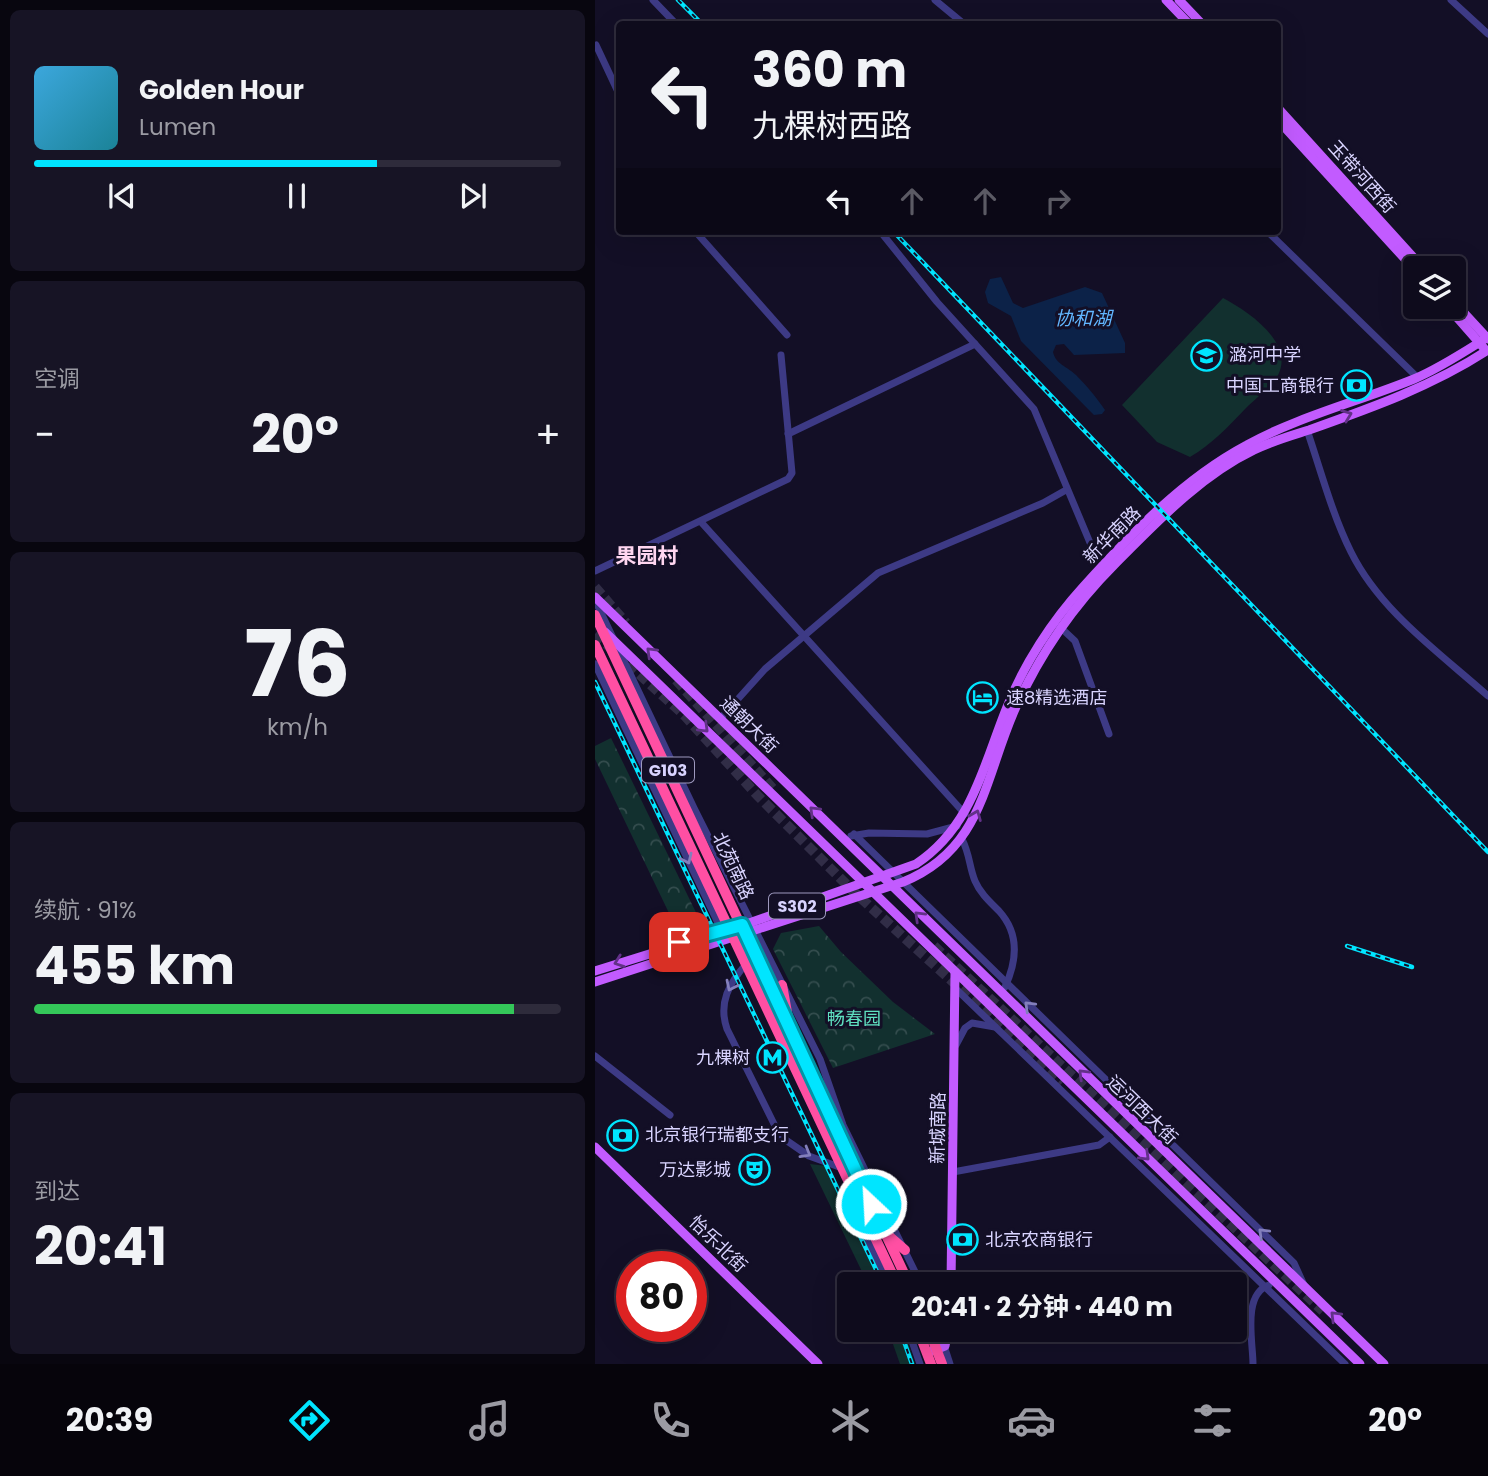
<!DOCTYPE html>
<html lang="zh">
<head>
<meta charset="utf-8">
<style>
  :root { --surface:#0e0b1c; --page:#171425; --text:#f1f3f6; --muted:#9b9ba3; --line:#2e2b3b; --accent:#00e5ff }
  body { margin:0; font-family:Poppins,"Noto Sans SC",sans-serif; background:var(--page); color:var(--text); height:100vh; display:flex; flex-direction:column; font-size:26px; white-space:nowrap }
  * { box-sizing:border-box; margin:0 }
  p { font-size:23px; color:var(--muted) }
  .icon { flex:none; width:38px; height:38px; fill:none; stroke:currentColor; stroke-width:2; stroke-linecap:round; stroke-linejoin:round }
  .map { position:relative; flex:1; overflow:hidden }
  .sheet { display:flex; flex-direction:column; gap:10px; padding:10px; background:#08060f; width:595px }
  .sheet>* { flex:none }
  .hud { position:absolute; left:21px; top:21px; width:665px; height:214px; border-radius:7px; box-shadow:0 7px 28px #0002,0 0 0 2px var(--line); background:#0e0b1c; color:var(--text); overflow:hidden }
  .controls { position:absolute; left:808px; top:256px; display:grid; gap:14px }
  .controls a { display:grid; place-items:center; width:63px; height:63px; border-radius:7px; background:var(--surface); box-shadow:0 7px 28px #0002,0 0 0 2px var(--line); font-size:35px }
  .speed { position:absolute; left:21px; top:1251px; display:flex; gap:14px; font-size:35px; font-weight:700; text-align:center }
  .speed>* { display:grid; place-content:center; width:91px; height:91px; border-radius:50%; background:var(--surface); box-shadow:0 7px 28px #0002,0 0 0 2px var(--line); line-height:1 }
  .speed .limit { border:10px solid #d22; background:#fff; color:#111 }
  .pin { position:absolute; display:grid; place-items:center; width:60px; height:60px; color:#fff; margin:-30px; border-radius:14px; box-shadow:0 4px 10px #0006 }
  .me { position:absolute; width:77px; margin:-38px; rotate:335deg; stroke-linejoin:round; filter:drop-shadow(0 0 5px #0008) }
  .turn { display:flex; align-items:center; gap:24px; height:147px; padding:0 21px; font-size:32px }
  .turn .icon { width:91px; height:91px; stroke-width:2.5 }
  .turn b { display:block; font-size:49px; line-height:60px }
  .lanes { display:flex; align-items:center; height:66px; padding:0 21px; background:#0003; justify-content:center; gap:35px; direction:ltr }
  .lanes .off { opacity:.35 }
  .big { font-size:52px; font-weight:700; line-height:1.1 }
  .sheet .card { flex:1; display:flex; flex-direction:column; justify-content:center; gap:10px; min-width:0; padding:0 24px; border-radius:10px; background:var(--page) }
  .sheet .dial { align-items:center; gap:0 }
  .dial b { font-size:91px; line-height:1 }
  .song { display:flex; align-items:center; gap:21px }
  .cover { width:84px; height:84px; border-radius:10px; background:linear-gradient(135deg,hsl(200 70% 55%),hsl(190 70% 35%)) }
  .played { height:7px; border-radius:4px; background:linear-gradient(90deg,var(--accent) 65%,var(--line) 65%) }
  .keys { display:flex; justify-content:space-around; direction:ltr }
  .heat { display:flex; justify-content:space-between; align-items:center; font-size:38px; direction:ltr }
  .charge { height:10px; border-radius:5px; background:linear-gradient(90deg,#34c759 91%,var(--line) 0) }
  .trip { position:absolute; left:242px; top:1272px; width:410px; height:70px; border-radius:7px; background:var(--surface); box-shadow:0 7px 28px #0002,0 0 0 2px var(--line); font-weight:700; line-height:70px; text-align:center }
  .menu { display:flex; height:112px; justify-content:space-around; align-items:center; background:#06040b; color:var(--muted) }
  .menu .icon { width:49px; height:49px }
  .menu .selected { color:var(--accent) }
  .menu b { font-size:32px; color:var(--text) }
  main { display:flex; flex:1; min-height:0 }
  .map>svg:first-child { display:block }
  .green { fill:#12302f }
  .park { fill:url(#park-crowns) }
  .water { fill:#0c2248 }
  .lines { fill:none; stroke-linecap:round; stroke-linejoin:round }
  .highway-tunnel { stroke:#312d47; stroke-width:10; stroke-dasharray:10 5; stroke-linecap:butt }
  .minor { stroke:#3d3a85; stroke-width:7 }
  .major { stroke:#c25bff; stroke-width:9 }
  .highway { stroke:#ff4fa3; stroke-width:10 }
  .rail-casing { stroke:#00e5ff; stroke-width:4.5 }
  .rail { stroke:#130f26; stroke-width:2; stroke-dasharray:5; stroke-linecap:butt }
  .oneway { stroke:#623188 }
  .oneway2 { stroke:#837fbc }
  .route-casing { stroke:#0095a6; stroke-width:18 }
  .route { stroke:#00e5ff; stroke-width:12 }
  .labels { text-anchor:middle; stroke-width:6; stroke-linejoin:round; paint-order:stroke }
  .shield { fill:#130f26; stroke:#9e99be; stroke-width:2 }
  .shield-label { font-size:16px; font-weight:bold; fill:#d9d4ff }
  .street-label { font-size:18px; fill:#d9d4ff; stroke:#130f26 }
  .poi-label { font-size:18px; fill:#d9d4ff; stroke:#130f26; text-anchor:start }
  .park-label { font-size:18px; fill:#5fe0c0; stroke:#130f26 }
  .water-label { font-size:19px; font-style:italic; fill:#62b6ff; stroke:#130f26 }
  .quarter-label { font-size:21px; font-weight:bold; fill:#ffd6f0; stroke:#130f26 }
</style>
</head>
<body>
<main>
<section class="sheet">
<div class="card">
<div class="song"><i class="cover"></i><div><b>Golden Hour</b><p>Lumen</p></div></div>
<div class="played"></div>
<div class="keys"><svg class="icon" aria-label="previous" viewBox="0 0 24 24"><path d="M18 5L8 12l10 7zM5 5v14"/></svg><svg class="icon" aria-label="pause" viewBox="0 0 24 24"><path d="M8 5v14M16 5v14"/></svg><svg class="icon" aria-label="next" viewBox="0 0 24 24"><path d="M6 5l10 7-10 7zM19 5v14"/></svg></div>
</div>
<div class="card"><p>空调</p>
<div class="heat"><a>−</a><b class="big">20°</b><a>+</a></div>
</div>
<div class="card dial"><b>76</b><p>km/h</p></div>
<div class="card"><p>续航 · 91%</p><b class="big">455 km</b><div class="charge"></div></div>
<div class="card"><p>到达</p><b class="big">20:41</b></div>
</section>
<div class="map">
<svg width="893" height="1364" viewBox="0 0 893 1364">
  <defs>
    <pattern id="park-crowns" width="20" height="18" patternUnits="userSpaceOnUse" patternTransform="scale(1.75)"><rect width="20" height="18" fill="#12302f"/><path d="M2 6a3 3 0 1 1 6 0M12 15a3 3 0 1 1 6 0" fill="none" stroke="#344d4e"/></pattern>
  </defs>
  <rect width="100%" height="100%" fill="#130f26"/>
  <!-- green -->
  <g class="green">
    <path d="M628 298C651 310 698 341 684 373 679 385 661 398 651 408 633 427 617 444 595 457L562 442 527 405Z"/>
    <path d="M215 1164 232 1166 289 1284H273Z"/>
    <path d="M293 1330H309L320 1364H305Z"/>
  </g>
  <!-- park -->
  <g class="park">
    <path d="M16 738 110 931 86 938 0 759V746Z"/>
    <path d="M224 926 246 952 298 1002 340 1034 238 1068 178 949 186 933Z"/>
  </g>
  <!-- water -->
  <path class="water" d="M406 277 418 303 428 308 490 287 507 293 530 343V353L479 355 469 344 461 345 458 352C461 365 472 366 481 375 491 385 502 398 510 410L507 414 499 415 492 408 426 341 416 316 393 303 390 292 395 279Z"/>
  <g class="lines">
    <!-- highway-tunnel -->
    <g class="highway-tunnel">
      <path d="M0 587 31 623"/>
      <path d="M0 634 89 715 162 795 258 891 468 1082"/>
      <path d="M81 680 180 791"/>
      <path d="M339 946 728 1311"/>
    </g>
    <!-- minor -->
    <g class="minor">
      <path d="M58 0 81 24"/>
      <path d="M340 0 369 24"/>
      <path d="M856 0 893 34"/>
      <path d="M1 45 24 94"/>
      <path d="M100 231 192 335"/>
      <path d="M285 231 342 302 439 409 501 557"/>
      <path d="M672 231 822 377"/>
      <path d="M712 430C726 471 737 514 756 552 785 611 845 653 893 696"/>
      <path d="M193 434 380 344"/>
      <path d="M106 522 370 814"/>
      <path d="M0 571 193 479 197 473 186 355"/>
      <path d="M0 600 99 808 225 1059 248 1125 326 1284"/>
      <path d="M465 627 480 641 514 734"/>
      <path d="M0 664 123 923 133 926"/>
      <path d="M125 719 170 669 283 573 448 503 471 490"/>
      <path d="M259 834 699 1263 709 1285"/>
      <path d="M256 836 274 833 332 834 362 826"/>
      <path d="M367 839C375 855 374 866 380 881 385 893 395 902 404 911 425 934 422 961 410 987"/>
      <path d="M152 963C134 983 123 1003 132 1029L185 1136 214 1156 247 1168"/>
      <path d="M360 988 750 1364"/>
      <path d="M361 1045 370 1028 377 1023 400 1027"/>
      <path d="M0 1056 75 1115"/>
      <path d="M358 1172 504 1145 515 1137"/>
      <path d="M259 1202 265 1224 293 1284"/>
      <path d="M313 1330 325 1364"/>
      <path d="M344 1330 355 1364"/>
      <path d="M658 1364C658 1342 647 1294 674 1285"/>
    </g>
    <!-- major -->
    <g class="major">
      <path d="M571 0 594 24"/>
      <path d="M584 0 607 24"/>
      <path d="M682 107 828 268"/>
      <path d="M682 119 821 271"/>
      <path d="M859 302 893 339"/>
      <path d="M852 306 888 347"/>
      <path d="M0 597 789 1364"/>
      <path d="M10 632 765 1364"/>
      <path d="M0 971 157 922 321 864C377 827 388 766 412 707 429 664 457 621 488 587 536 534 588 479 652 445 702 417 765 401 819 379 845 368 869 352 893 337"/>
      <path d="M0 982 308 882C389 849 389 777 421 707 446 652 478 606 520 564 562 522 605 476 659 450 677 441 695 436 714 430 776 408 838 386 893 350"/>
      <path d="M0 1147 223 1364"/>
      <path d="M356 1284 360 972"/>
      <path d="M337 1351 350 1346 353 1330"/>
    </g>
    <!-- highway -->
    <g class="highway">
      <path d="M0 615 314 1284"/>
      <path d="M0 645 302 1284"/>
      <path d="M187 985 193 1018"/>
      <path d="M294 1236 310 1250"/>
      <path d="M323 1330 336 1364"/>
      <path d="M334 1330 347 1364"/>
    </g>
    <defs>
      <g id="rail">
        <path d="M83 0 107 24"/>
        <path d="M298 231 893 852"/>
        <path d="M0 682 288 1284"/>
        <path d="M752 946 817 967"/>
        <path d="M305 1330 317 1364"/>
      </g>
    </defs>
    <!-- rail casing -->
    <use href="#rail" class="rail-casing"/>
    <!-- rail -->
    <use href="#rail" class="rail"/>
  </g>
  <!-- one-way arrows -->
  <defs><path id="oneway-chevron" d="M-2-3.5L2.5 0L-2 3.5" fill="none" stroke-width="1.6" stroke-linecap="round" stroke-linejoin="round" transform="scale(1.75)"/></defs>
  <g class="oneway">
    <use href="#oneway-chevron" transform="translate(752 415) rotate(-21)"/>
    <use href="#oneway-chevron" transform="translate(56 652) rotate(-136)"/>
    <use href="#oneway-chevron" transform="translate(109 728) rotate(44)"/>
    <use href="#oneway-chevron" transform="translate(219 811) rotate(-136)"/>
    <use href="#oneway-chevron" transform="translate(381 815) rotate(-68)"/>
    <use href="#oneway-chevron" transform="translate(324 916) rotate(-136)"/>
    <use href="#oneway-chevron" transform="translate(24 962) rotate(160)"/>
    <use href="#oneway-chevron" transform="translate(488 1074) rotate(-136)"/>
    <use href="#oneway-chevron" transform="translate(550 1156) rotate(44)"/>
    <use href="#oneway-chevron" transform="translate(740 1316) rotate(-135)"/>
  </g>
  <g class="oneway2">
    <use href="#oneway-chevron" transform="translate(92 859) rotate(65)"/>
    <use href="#oneway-chevron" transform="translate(136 986) rotate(116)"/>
    <use href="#oneway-chevron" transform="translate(434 1006) rotate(-136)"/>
    <use href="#oneway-chevron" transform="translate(211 1153) rotate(30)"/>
    <use href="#oneway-chevron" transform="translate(668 1233) rotate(-136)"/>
  </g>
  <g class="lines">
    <defs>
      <path id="route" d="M84 942 147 925 276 1204"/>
    </defs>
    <!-- route casing -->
    <use href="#route" class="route-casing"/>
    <!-- route -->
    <use href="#route" class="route"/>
  </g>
  <!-- icons -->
  <defs>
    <symbol id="school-ring" viewBox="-11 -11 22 22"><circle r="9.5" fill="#130f26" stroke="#00e5ff" stroke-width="1.5"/><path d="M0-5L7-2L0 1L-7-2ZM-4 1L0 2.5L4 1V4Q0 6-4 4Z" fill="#00e5ff"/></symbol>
    <symbol id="bank-ring" viewBox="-11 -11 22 22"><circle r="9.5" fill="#130f26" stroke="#00e5ff" stroke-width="1.5"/><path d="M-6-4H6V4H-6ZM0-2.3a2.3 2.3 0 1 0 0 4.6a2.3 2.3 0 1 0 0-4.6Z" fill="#00e5ff"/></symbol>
    <symbol id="hotel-ring" viewBox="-11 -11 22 22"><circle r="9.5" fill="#130f26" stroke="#00e5ff" stroke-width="1.5"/><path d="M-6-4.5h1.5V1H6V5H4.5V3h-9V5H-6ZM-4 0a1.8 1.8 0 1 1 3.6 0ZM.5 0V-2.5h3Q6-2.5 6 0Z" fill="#00e5ff"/></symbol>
    <symbol id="metro-ring" viewBox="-11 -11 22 22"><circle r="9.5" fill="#130f26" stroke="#00e5ff" stroke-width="1.5"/><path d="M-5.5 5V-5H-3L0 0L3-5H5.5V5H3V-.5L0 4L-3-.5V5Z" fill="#00e5ff"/></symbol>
    <symbol id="theatre-ring" viewBox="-11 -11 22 22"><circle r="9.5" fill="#130f26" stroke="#00e5ff" stroke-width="1.5"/><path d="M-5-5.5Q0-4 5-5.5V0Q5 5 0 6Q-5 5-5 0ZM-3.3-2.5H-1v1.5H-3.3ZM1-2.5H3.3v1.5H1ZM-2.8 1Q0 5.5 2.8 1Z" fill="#00e5ff"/></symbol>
  </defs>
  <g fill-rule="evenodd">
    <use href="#school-ring" x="594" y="338" width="35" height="35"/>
    <use href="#bank-ring" x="744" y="368" width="35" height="35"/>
    <use href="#hotel-ring" x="370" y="680" width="35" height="35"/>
    <use href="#metro-ring" x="160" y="1040" width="35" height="35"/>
    <use href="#bank-ring" x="10" y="1118" width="35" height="35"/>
    <use href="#theatre-ring" x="142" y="1152" width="35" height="35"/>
    <use href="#bank-ring" x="350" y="1222" width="35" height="35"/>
  </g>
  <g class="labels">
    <!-- shield labels -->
    <g class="shield">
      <rect x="47" y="757.5" width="52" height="25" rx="5"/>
      <rect x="174" y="893.5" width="56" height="25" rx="5"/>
    </g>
    <g class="shield-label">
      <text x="73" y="776">G103</text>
      <text x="202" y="912">S302</text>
    </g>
    <!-- street labels -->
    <g class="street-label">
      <text transform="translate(767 177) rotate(48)" y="6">玉带河西街</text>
      <text transform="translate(517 535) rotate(-45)" y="6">新华南路</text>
      <text transform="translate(154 725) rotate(44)" y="6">通朝大街</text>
      <text transform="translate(138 866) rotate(65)" y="6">北苑南路</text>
      <text transform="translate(547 1110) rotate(44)" y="6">运河西大街</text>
      <text transform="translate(343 1128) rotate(-89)" y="6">新城南路</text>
      <text transform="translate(123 1244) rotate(44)" y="6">怡乐北街</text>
    </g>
    <!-- poi labels -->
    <g class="poi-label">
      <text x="634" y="361">潞河中学</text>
      <text x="739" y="392" text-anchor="end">中国工商银行</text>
      <text x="411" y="704">速8精选酒店</text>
      <text x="155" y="1064" text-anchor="end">九棵树</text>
      <text x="50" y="1141">北京银行瑞都支行</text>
      <text x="136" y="1176" text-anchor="end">万达影城</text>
      <text x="390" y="1246">北京农商银行</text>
    </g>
    <!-- park labels -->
    <g class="park-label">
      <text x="259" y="1025">畅春园</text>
    </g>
    <!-- water labels -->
    <g class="water-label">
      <text x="488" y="325">协和湖</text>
    </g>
    <!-- quarter labels -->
    <g class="quarter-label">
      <text x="52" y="563">果园村</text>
    </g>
  </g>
</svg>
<div class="controls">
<a><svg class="icon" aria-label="layers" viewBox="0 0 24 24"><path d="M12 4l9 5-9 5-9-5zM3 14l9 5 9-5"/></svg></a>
</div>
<div class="speed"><div class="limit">80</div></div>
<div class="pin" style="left:84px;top:942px;background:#d93025"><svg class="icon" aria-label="arrive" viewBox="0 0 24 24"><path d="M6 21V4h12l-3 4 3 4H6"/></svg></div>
<svg class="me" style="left:276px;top:1204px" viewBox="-20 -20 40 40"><circle r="17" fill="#00e5ff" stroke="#fff" stroke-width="3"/><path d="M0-11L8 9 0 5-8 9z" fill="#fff"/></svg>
<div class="trip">20:41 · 2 分钟 · 440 m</div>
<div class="hud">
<div class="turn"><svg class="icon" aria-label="left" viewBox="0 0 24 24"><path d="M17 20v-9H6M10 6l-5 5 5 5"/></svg><div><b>360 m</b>九棵树西路</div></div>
<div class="lanes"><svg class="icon" aria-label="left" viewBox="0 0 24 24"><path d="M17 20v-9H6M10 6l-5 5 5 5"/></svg><svg class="icon off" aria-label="ahead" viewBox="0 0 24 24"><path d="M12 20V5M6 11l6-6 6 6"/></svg><svg class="icon off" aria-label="ahead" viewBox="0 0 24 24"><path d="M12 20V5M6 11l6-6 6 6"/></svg><svg class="icon off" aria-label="right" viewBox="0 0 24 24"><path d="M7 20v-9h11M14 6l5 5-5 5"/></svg></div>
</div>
</div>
</main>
<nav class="menu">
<b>20:39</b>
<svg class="icon selected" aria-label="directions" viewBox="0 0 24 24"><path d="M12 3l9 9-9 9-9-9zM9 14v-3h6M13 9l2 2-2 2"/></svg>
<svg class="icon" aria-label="music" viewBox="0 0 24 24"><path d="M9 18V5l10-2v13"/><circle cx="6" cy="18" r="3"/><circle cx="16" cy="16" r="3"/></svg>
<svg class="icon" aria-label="phone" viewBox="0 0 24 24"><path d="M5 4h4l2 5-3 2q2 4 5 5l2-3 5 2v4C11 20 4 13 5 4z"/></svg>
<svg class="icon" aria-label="climate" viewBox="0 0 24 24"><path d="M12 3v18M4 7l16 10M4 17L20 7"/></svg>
<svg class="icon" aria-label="car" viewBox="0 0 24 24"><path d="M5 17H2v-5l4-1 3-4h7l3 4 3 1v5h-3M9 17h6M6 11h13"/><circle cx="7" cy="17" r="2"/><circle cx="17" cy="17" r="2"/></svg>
<svg class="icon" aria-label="filters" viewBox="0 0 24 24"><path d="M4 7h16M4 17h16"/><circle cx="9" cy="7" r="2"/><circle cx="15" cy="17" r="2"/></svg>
<b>20°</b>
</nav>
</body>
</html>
